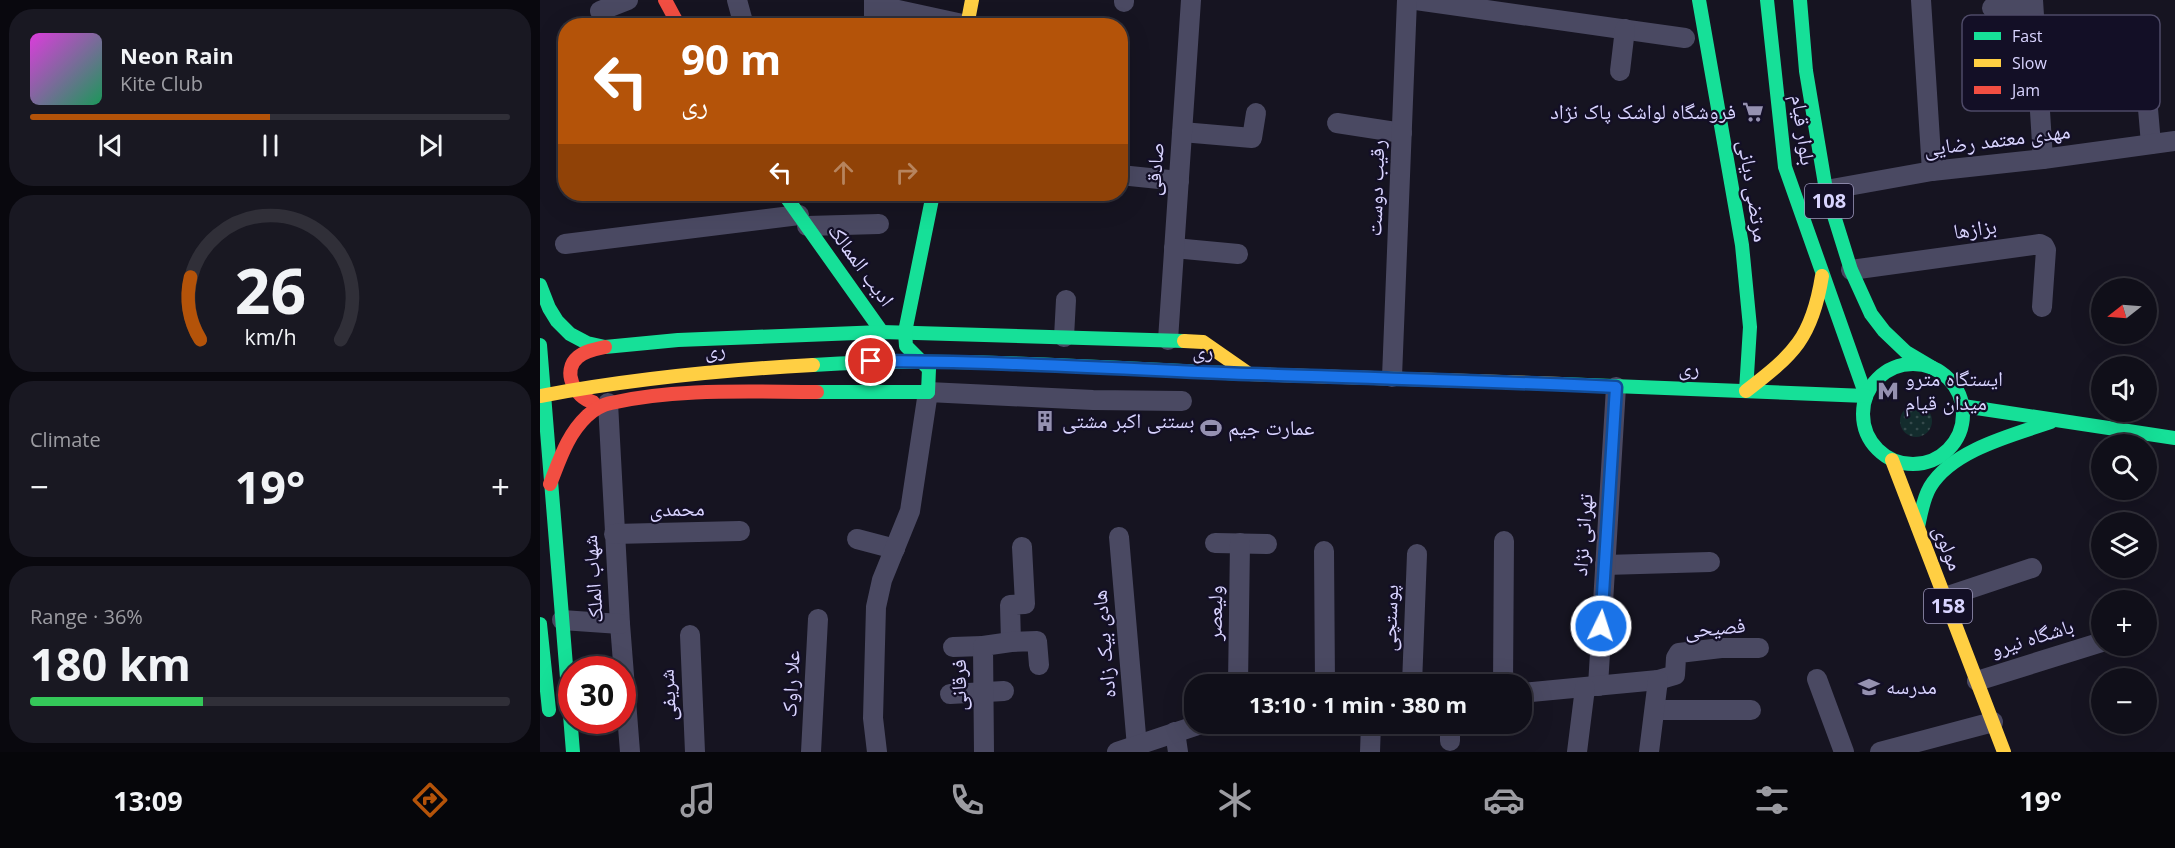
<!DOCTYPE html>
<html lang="en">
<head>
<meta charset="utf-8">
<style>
  :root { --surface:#100f19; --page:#191822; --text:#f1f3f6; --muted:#9c9ca2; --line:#302f38; --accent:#b45309 }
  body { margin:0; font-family:"Open Sans","Noto Naskh Arabic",sans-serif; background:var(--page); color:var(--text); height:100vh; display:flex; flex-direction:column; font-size:22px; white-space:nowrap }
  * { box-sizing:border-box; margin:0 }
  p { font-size:20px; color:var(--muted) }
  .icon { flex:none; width:33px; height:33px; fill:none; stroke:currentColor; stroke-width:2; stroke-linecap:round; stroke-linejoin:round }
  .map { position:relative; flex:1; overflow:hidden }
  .panel { display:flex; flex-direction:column; gap:9px; padding:9px; background:#09080e; width:540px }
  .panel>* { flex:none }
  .hud { position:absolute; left:18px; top:18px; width:570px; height:183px; border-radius:24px; box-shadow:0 6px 24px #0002,0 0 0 2px var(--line); background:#b45309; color:#fff; overflow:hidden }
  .needle { width:39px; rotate:253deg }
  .fabs { position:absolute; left:1551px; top:278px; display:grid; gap:12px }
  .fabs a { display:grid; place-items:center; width:66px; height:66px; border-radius:50%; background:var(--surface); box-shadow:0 6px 24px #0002,0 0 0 2px var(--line); font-size:30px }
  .speed { position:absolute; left:18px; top:656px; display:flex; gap:12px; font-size:30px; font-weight:700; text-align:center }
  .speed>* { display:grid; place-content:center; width:78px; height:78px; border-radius:50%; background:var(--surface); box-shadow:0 6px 24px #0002,0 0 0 2px var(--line); line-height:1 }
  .speed .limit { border:9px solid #d22; background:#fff; color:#111 }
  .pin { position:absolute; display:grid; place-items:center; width:51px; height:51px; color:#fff; margin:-26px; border:3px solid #fff; border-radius:50%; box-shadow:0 2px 6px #0007 }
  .me { position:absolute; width:66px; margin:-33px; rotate:4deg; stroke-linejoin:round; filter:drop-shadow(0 0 4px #0008) }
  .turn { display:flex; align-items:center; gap:21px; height:126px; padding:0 24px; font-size:27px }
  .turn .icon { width:78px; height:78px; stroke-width:2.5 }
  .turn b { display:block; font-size:42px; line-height:51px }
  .lanes { display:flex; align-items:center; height:57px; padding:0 24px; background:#0003; justify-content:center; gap:30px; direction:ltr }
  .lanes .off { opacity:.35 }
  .big { font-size:45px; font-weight:700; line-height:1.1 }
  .panel .widget { flex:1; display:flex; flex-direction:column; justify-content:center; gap:9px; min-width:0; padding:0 21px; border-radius:24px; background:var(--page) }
  .panel .dial { align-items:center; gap:0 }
  .dial svg { height:156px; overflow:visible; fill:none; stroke:var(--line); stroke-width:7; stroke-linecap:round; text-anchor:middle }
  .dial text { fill:var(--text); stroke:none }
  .song { display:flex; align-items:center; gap:18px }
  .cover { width:72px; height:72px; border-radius:9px; background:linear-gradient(135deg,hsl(300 70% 55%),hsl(150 70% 35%)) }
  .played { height:6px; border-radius:3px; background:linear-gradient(90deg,var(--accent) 50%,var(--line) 50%) }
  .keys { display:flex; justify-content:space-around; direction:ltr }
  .heat { display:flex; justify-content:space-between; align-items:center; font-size:33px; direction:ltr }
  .charge { height:9px; border-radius:4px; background:linear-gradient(90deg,#34c759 36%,var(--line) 0) }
  .trip { position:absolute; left:644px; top:674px; width:348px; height:60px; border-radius:24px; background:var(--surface); box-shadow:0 6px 24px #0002,0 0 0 2px var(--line); font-weight:700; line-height:60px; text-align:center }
  .tab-bar { display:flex; height:96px; justify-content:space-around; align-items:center; background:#06060a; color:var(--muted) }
  .tab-bar .icon { width:42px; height:42px }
  .tab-bar .selected { color:var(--accent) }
  .tab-bar b { font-size:27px; color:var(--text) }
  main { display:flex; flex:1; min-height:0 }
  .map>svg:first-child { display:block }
  .grass { fill:url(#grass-dots) }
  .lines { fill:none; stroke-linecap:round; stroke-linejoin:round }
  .street { stroke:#4a4962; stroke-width:20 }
  .fast { stroke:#16e098; stroke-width:14 }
  .slow { stroke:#ffcf43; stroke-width:14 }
  .jam { stroke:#f24e42; stroke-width:14 }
  .fast-bridge { stroke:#16e098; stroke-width:14 }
  .slow-bridge { stroke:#ffcf43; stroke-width:14 }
  .route-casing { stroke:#114b97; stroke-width:15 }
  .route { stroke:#1a73e8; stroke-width:10 }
  .labels { text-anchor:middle; stroke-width:4.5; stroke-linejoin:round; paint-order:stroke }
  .shield { fill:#130f26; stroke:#9e99be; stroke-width:1.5 }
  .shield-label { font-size:20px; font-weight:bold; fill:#d9d4ff }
  .poi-label { font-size:21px; fill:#d9d4ff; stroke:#130f26; text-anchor:start }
  .street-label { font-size:21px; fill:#d9d4ff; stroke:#130f26 }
  .key { fill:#130f26; stroke:#4e4a67; stroke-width:1.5 }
  .key-label { font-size:16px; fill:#d9d4ff }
</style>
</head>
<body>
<main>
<section class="panel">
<div class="widget">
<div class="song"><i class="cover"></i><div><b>Neon Rain</b><p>Kite Club</p></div></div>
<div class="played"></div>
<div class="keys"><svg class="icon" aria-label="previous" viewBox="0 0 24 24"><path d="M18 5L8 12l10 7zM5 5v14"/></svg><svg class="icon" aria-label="pause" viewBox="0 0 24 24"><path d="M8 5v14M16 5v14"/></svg><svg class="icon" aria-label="next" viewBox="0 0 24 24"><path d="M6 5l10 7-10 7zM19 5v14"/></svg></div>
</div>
<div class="widget dial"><svg viewBox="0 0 100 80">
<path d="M14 69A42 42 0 1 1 86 69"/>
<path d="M14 69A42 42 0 0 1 9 37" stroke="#b45309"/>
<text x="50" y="56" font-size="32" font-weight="700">26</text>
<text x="50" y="72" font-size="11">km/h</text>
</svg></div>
<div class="widget"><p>Climate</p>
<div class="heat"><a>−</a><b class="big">19°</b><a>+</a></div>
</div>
<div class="widget"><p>Range · 36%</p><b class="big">180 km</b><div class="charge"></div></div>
</section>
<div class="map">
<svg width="1635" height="752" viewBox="0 0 1635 752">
  <defs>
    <pattern id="grass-dots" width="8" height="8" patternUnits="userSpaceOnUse" patternTransform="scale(1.5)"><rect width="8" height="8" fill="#132c2d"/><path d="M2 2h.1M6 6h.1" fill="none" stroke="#354a4c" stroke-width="1.8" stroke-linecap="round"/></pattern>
  </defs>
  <rect width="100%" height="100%" fill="#161421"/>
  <!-- grass -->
  <circle class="grass" cx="1376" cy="421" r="16"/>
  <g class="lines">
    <!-- street -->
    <g class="street">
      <path d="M197 0 203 22 199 26"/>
      <path d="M876 0 1145 38"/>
      <path d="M1381 0 1392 171"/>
      <path d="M1493 0 1503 159"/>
      <path d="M584 2V0"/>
      <path d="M335 5 427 25"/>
      <path d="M1452 8 1493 6"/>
      <path d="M60 11 88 0"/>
      <path d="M334 26V0"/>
      <path d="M1604 62 1611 144"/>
      <path d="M1080 71 1085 29"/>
      <path d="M1497 87 1545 81 1551 78 1552 47"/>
      <path d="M797 123 862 133"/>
      <path d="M642 132 712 138 716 113"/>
      <path d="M580 175 639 181"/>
      <path d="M1286 190 1392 171 1503 159 1635 141"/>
      <path d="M267 226 339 224"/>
      <path d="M25 244 259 215"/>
      <path d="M634 248 698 254"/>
      <path d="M1311 270 1500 244 1504 246 1506 250 1502 307"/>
      <path d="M524 337 526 300"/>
      <path d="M628 340 651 0"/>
      <path d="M852 377 867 0"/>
      <path d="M68 403 80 624 90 752"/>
      <path d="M74 534 200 531"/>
      <path d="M579 537 597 747"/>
      <path d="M317 539 355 549"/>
      <path d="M675 543 727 544"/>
      <path d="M784 551 785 684"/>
      <path d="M1065 565 1170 562"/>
      <path d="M1405 597 1492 568"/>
      <path d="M22 620 80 624"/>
      <path d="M150 635 155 752"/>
      <path d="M471 642 470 605 485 604 482 547"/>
      <path d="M413 647 443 646"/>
      <path d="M1277 679 1304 752"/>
      <path d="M1437 681 1562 642"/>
      <path d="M698 684 700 543"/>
      <path d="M872 684 877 554"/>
      <path d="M963 684 964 541"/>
      <path d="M1058 686 1076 387"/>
      <path d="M981 693 1118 680 1135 675 1136 658 1139 653 1181 648H1219"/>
      <path d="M410 694 464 691"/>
      <path d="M1115 710H1211"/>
      <path d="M910 723V741"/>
      <path d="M635 732 638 752"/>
      <path d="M271 752 278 619"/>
      <path d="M337 752 333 718 336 607 342 580 370 511 388 392 553 400 642 401"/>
      <path d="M444 752 443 646 471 642 497 641 499 665"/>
      <path d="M577 752 664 723"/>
      <path d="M830 752 831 723"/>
      <path d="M1037 752 1045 688"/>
      <path d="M1109 752 1118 680"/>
      <path d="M1340 752 1453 722"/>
    </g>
    <!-- fast -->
    <g class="fast">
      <path d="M1159 0 1202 245 1210 327 1206 391"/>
      <path d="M1227 0 1245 167 1326 396"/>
      <path d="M1260 0 1266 71 1286 190 1311 270 1331 314 1344 331 1366 352 1393 368"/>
      <path d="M244 194 342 332"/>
      <path d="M0 285 9 308 17 321 30 334 47 343 65 347 138 340 342 332 644 341"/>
      <path d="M0 345 33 752"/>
      <circle cx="1373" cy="414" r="50"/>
      <path d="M1022 384 1326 396"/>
      <path d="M277 392H388"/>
      <path d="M388 392 389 369 366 346 365 332 393 194"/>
      <path d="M1423 406 1635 438"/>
      <path d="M1378 527C1381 513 1383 499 1390 487 1412 450 1473 435 1511 422"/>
      <path d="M0 624 9 710"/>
    </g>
    <!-- slow -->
    <g class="slow">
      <path d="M427 26 432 0"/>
      <path d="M644 341 663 342 709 374 1022 384"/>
      <path d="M1206 391C1254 354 1272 338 1282 276"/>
      <path d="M1352 460 1464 752"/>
    </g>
    <!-- jam -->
    <g class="jam">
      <path d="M125 0 139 26"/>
      <path d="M53 402C35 398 21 371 38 357 45 351 56 349 65 347"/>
      <path d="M10 484C20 459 27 435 47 416 52 411 63 404 71 403 136 388 210 392 277 392"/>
    </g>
    <!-- fast-bridge -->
    <path class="fast-bridge" d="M273 365C418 356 564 368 709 374"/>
    <!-- slow-bridge -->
    <path class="slow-bridge" d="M0 396C91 379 181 370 273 365"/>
  </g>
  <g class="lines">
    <defs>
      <path id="route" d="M331 361C456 361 582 369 708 374 830 378 953 381 1076 387L1061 626"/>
    </defs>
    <!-- route casing -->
    <use href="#route" class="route-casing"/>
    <!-- route -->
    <use href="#route" class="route"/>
  </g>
  <!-- icons -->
  <defs>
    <symbol id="supermarket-bare" viewBox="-9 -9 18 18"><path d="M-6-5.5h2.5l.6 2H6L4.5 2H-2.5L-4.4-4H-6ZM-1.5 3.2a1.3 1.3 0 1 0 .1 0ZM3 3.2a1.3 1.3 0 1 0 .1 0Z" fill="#9591b1" stroke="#130f26" stroke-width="2.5" paint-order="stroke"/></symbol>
    <symbol id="metro-bare" viewBox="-9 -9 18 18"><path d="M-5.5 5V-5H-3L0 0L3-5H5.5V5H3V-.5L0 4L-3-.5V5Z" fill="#9591b1" stroke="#130f26" stroke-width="2.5" paint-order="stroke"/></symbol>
    <symbol id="building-bare" viewBox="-9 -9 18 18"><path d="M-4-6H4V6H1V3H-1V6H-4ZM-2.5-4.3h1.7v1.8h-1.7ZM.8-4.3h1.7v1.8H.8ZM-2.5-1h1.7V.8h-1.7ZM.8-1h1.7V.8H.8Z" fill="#9591b1" stroke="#130f26" stroke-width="2.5" paint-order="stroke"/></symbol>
    <symbol id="stadium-bare" viewBox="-9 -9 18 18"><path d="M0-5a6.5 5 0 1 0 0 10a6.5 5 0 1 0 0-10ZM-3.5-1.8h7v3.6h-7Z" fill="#9591b1" stroke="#130f26" stroke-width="2.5" paint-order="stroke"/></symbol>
    <symbol id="school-bare" viewBox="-9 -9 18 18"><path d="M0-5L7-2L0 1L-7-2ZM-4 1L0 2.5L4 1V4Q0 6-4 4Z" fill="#9591b1" stroke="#130f26" stroke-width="2.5" paint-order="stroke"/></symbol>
  </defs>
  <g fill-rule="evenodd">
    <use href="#supermarket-bare" x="1198" y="97" width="30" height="30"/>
    <use href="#metro-bare" x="1333" y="376" width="30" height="30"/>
    <use href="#building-bare" x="490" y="406" width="30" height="30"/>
    <use href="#stadium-bare" x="656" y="413" width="30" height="30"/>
    <use href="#school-bare" x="1314" y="672" width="30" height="30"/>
  </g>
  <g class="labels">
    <!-- shield labels -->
    <g class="shield">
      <rect x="1265" y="184" width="48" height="34" rx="4.5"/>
      <rect x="1384" y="589" width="48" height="34" rx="4.5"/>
    </g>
    <g class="shield-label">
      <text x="1289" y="208">108</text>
      <text x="1408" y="613">158</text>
    </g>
    <!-- poi labels -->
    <g class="poi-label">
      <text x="1196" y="119" text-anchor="end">فروشگاه لواشک پاک نژاد</text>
      <text x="1365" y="386">ایستگاه مترو<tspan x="1365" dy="24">میدان قیام</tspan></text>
      <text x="522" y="428">بستنی اکبر مشتی</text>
      <text x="688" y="435">عمارت جیم</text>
      <text x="1346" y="694">مدرسه</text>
    </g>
    <!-- street labels -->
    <g class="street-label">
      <text transform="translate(1263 130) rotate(82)" y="7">بلوار قیام</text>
      <text transform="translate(1457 140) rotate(-7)" y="7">مهدی معتمد رضایی</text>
      <text transform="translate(615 169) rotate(-86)" y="7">صادقی</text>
      <text transform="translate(836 188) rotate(-88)" y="7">رقیب دوست</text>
      <text transform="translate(1213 191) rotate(81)" y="7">مرتضی دیانی</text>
      <text transform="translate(1435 229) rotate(-8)" y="7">بزازها</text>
      <text transform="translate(321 265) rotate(54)" y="7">ادیب الممالک</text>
      <text transform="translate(175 350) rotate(-5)" y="7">ری</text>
      <text transform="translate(663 351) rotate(2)" y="7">ری</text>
      <text transform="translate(1149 368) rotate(2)" y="7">ری</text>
      <text transform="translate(137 509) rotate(-1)" y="7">محمدی</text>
      <text transform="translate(1043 535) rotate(-86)" y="7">تهرانی نژاد</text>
      <text transform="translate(1408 548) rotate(69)" y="7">مولوی</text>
      <text transform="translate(53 579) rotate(-94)" y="7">شهاب الملک</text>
      <text transform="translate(675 613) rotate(-89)" y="7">ولیعصر</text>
      <text transform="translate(850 618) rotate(-88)" y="7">پوستچی</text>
      <text transform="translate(1175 628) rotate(-5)" y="7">فصیحی</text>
      <text transform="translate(1492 638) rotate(-17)" y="7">باشگاه نیرو</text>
      <text transform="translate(564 644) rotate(-95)" y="7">هادی بیک زاده</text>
      <text transform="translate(251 684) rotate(-87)" y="7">علا راوک</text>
      <text transform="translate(419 685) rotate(-90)" y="7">فرقانی</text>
      <text transform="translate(128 695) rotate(-93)" y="7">شریفی</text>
    </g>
  </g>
  <!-- legend -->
  <rect x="1422" y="15" width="198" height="96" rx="9" class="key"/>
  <rect x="1434" y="32" width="27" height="8" fill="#16e098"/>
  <rect x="1434" y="59" width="27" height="8" fill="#ffcf43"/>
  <rect x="1434" y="86" width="27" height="8" fill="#f24e42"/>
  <g class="key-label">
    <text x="1472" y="42">Fast</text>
    <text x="1472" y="69">Slow</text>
    <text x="1472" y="96">Jam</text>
  </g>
</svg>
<div class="fabs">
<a><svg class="needle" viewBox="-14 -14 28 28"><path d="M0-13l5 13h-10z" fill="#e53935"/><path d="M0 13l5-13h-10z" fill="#9c9ca2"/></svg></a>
<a><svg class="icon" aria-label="sound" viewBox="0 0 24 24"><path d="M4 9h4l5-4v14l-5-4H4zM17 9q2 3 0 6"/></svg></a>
<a><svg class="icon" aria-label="search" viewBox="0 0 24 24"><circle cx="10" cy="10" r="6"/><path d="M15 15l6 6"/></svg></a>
<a><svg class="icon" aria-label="layers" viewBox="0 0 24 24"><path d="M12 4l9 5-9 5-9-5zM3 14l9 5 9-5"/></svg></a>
<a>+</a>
<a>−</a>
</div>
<div class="speed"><div class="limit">30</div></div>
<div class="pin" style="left:331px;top:361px;background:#d93025"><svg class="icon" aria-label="arrive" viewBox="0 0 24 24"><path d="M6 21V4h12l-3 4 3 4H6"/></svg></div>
<svg class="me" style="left:1061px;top:626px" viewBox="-20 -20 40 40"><circle r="17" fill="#1a73e8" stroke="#fff" stroke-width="3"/><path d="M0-11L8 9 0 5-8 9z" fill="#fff"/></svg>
<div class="trip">13:10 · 1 min · 380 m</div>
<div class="hud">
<div class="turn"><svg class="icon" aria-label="left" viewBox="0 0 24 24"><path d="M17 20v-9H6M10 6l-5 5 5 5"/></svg><div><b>90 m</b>ری</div></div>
<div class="lanes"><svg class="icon" aria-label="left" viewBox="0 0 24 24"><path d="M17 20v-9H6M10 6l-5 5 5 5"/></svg><svg class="icon off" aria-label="ahead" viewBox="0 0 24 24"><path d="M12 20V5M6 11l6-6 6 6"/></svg><svg class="icon off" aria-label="right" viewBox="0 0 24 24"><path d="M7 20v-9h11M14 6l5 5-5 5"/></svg></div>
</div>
</div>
</main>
<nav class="tab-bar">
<b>13:09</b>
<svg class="icon selected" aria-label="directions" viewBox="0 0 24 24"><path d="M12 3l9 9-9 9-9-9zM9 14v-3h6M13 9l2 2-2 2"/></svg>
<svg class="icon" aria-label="music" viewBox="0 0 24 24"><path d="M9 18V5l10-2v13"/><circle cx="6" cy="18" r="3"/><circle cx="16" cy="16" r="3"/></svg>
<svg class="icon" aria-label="phone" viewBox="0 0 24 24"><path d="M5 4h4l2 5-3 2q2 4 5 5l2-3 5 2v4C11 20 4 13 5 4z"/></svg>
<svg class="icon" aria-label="climate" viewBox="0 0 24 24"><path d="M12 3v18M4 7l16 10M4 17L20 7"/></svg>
<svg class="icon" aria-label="car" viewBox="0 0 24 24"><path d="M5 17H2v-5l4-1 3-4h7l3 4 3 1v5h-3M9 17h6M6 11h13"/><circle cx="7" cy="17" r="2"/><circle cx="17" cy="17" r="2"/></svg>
<svg class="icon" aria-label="filters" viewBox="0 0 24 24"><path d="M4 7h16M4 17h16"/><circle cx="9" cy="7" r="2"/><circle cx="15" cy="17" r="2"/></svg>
<b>19°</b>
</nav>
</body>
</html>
